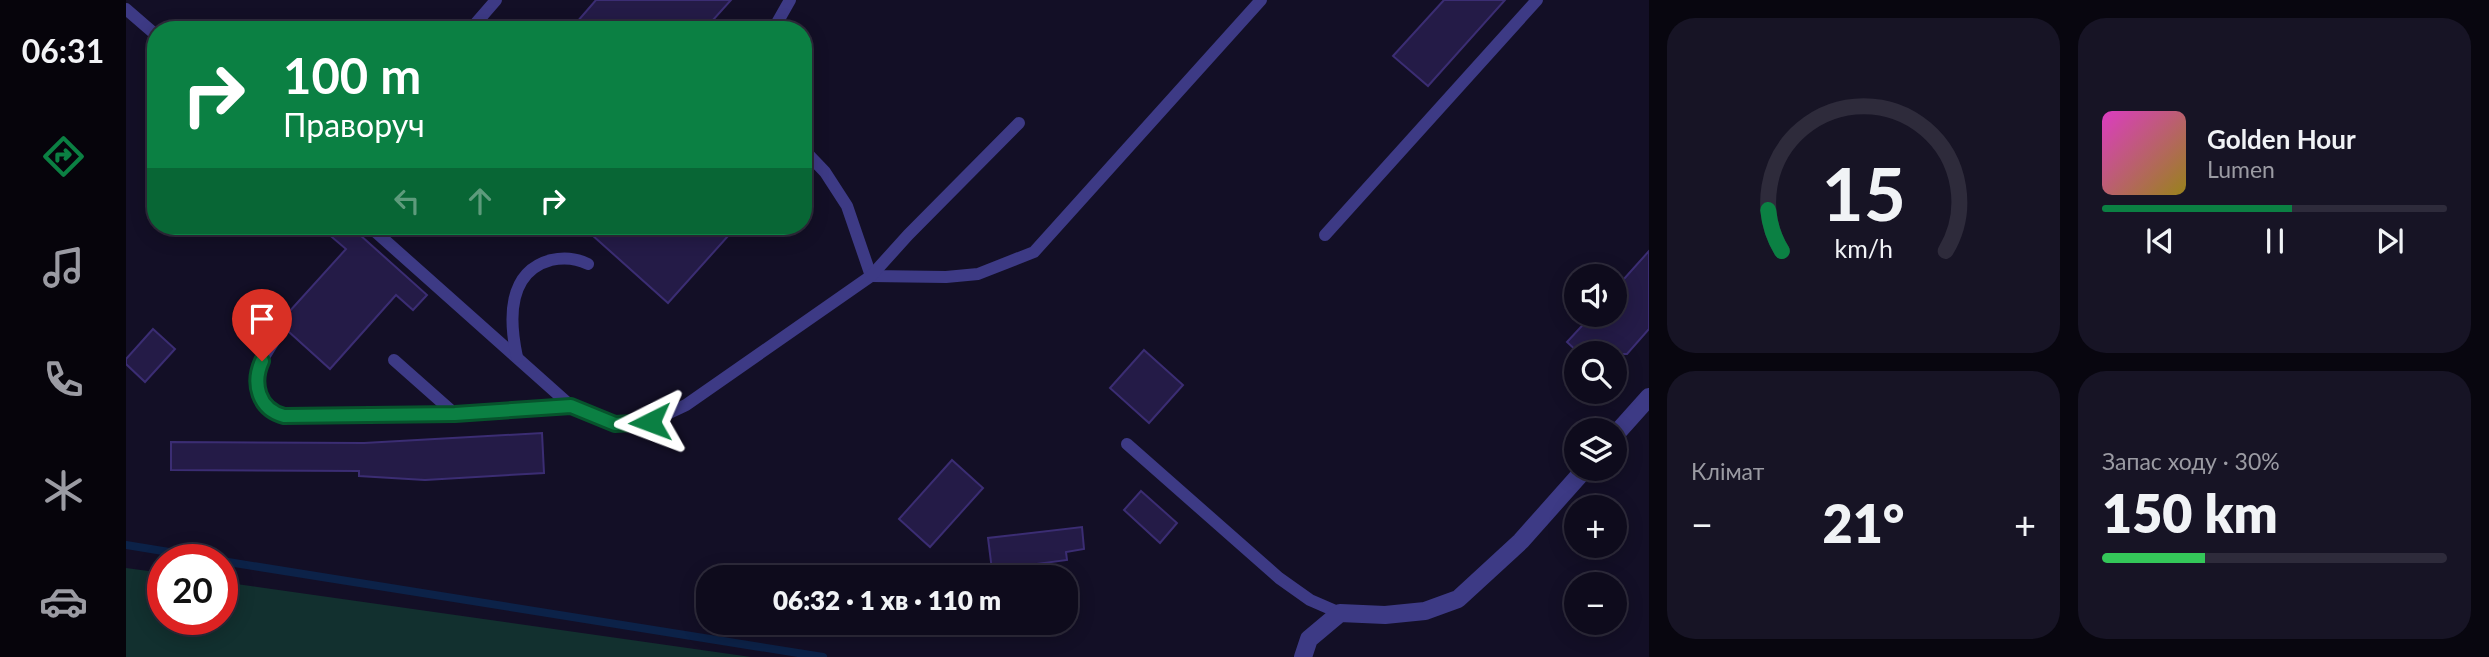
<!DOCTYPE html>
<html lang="uk">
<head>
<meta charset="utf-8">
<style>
  :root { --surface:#0e0b1c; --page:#171425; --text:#f1f3f6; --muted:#9b9ba3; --line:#2e2b3b; --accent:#0b8043 }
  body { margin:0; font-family:Lato,sans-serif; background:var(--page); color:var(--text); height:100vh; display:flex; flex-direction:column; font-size:26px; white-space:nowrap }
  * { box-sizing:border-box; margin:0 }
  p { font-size:23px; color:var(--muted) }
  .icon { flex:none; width:38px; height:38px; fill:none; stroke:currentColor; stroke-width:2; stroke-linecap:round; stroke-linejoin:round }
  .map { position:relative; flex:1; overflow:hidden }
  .sheet { display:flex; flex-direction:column; gap:18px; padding:18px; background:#08060f; width:840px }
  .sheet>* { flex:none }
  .banner { position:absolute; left:21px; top:21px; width:665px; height:214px; border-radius:28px; box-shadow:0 4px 18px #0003,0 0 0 2px var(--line); background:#0b8043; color:#fff; overflow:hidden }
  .tools { position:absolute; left:1438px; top:264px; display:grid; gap:14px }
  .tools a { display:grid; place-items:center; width:63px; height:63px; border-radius:50%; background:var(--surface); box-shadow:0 4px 18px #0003,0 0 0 2px var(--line); font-size:35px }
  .speed { position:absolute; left:21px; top:544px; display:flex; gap:14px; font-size:35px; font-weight:700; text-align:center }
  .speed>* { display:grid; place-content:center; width:91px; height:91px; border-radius:50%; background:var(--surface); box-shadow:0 4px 18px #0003,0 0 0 2px var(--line); line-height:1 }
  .speed .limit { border:10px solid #d22; background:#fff; color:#111 }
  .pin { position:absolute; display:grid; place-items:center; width:60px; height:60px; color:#fff; margin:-72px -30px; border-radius:50% 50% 50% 0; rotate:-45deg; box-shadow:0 0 7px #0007 }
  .pin .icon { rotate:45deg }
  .me { position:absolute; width:77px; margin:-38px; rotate:267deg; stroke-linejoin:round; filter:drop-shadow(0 0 5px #0008) }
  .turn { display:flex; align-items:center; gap:24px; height:147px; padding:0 21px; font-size:32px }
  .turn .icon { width:91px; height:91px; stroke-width:2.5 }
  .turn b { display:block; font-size:49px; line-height:60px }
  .lanes { display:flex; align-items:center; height:66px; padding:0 21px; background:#0003; justify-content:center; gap:35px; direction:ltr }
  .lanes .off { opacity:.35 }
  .big { font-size:52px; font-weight:800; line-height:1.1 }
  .sheet .tile { flex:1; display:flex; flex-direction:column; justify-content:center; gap:10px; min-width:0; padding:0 24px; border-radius:28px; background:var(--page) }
  .sheet .dial { align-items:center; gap:0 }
  .dial svg { height:182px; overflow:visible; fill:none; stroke:var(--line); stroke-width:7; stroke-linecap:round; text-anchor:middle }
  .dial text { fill:var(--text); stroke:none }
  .song { display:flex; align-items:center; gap:21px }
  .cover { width:84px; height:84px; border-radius:10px; background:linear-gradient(135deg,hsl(310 70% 55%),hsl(50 70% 35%)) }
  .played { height:7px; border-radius:4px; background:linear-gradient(90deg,var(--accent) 55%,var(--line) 55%) }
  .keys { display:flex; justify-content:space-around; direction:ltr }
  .heat { display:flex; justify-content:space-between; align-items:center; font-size:38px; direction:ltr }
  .charge { height:10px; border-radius:5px; background:linear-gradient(90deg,#34c759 30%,var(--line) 0) }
  .sheet .tiles { flex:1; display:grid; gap:18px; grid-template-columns:repeat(2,1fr) }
  .trip { position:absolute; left:570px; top:565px; width:382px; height:70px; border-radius:28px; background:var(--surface); box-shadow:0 4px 18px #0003,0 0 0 2px var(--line); font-weight:800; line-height:70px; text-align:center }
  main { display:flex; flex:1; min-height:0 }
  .tab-bar { display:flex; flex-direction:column; width:126px; justify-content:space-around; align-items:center; background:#06040b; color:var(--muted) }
  .tab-bar .icon { width:49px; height:49px }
  .tab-bar .active { color:var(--accent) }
  .tab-bar b { font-size:32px; color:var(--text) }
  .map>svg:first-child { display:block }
  .green { fill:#12302f }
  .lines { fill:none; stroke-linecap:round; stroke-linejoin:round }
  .stream { stroke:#0c2248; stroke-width:8 }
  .building { fill:#241b47; stroke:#3b2d73; stroke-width:2 }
  .service { stroke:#3d3a85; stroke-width:12 }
  .minor { stroke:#3d3a85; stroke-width:18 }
  .route-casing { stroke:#07532c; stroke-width:18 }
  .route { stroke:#0b8043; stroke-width:12 }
</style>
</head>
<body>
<main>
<nav class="tab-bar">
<b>06:31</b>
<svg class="icon active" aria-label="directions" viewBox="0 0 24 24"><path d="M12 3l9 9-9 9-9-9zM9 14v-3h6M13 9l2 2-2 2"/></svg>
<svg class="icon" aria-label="music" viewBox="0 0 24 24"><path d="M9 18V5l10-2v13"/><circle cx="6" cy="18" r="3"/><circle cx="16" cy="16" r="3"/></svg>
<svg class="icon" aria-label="phone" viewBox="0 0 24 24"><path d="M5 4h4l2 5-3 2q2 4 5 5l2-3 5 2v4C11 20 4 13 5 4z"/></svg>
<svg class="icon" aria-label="climate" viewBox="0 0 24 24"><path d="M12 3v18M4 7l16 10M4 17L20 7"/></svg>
<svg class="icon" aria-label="car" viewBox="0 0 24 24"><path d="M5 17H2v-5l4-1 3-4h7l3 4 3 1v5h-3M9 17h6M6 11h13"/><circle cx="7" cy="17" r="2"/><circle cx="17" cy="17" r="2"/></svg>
</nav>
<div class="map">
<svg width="1523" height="657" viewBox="0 0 1523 657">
  <rect width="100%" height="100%" fill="#130f26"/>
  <!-- green -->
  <path class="green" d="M0 568 37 573V620H96V582L625 657H0Z"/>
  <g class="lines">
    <!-- stream -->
    <g class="stream">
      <path d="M0 545 92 560"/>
      <path d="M96 561 697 657"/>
    </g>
  </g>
  <!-- building -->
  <g class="building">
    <path d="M470 0H605L578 30H444Z"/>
    <path d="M1318 0H1379L1302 86 1267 56Z"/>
    <path d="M193 226H224L301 295 287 310 270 295 204 369 153 323 220 249Z"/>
    <path d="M456 226H611L542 303Z"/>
    <path d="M1523 251V329L1501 354H1454L1441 342 1466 315H1489V289Z"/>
    <path d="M27 329 49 349 19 382 0 364V359Z"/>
    <path d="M1018 350 1057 385 1023 423 984 388Z"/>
    <path d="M416 433 418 473 299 480 233 476V471L45 470V442L238 443Z"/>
    <path d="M826 460 857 488 804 547 773 519Z"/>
    <path d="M1015 491 1051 523 1034 543 998 510Z"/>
    <path d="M956 527 958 549 940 552 941 560 866 570 862 538Z"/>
  </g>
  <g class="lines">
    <!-- service -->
    <g class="service">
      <path d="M0 9 30 35"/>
      <path d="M344 30 370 0"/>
      <path d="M647 30 664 0"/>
      <path d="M677 149 699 172 721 206 745 276 820 277 852 274 908 252 1135 0"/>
      <path d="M243 226 445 406 489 424 524 422 560 405 745 276 782 235 893 123"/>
      <path d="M1199 235 1411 0"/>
      <path d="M148 341C142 351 134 361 132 372 128 393 138 411 158 417L329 414 445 406"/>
      <path d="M391 357C383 320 381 272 425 260 438 257 450 258 462 264"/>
      <path d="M268 360 329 414"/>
      <path d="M1001 444 1153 578 1184 600 1214 613"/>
    </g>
    <!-- minor -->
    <g class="minor">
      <path d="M1489 435 1523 397"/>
      <path d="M1177 657 1183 639 1214 613 1259 615 1299 611 1332 599 1395 541 1459 469"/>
    </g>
  </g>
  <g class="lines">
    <defs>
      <path id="route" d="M136 361C126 383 132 409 158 416L329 414 445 406 489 424 524 422"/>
    </defs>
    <!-- route casing -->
    <use href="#route" class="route-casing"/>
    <!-- route -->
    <use href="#route" class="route"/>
  </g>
</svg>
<div class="tools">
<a><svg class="icon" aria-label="sound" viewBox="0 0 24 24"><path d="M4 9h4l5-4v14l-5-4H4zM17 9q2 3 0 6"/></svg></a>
<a><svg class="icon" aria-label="search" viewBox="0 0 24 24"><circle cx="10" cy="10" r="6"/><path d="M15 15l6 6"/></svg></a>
<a><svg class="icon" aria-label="layers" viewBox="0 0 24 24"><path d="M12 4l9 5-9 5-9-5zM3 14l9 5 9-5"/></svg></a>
<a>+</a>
<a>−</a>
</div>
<div class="speed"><div class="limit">20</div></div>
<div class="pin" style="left:136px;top:361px;background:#d93025"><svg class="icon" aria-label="arrive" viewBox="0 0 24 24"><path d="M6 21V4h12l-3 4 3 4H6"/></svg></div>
<svg class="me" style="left:524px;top:422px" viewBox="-20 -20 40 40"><path d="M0-17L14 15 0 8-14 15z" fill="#0b8043" stroke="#fff" stroke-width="4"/></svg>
<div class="trip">06:32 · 1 хв · 110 m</div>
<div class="banner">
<div class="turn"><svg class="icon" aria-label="right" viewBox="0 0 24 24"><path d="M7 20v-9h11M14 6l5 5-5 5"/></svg><div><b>100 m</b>Праворуч</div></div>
<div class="lanes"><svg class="icon off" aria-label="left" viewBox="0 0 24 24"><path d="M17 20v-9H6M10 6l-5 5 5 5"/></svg><svg class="icon off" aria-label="ahead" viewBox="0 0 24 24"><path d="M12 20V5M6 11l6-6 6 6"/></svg><svg class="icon" aria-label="right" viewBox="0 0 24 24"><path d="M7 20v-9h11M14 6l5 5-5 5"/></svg></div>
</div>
</div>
<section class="sheet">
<div class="tiles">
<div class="tile dial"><svg viewBox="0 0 100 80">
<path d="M14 69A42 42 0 1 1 86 69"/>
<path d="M14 69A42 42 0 0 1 8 51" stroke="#0b8043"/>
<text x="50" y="56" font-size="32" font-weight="700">15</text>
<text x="50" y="72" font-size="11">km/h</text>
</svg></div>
<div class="tile">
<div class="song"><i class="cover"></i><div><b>Golden Hour</b><p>Lumen</p></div></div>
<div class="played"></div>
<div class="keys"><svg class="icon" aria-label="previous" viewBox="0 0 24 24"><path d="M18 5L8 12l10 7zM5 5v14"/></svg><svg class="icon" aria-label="pause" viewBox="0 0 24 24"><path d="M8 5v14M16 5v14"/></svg><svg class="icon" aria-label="next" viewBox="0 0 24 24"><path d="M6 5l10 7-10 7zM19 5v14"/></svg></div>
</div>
<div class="tile"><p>Клімат</p>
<div class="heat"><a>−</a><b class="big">21°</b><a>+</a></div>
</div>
<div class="tile"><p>Запас ходу · 30%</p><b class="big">150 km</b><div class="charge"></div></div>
</div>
</section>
</main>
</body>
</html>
